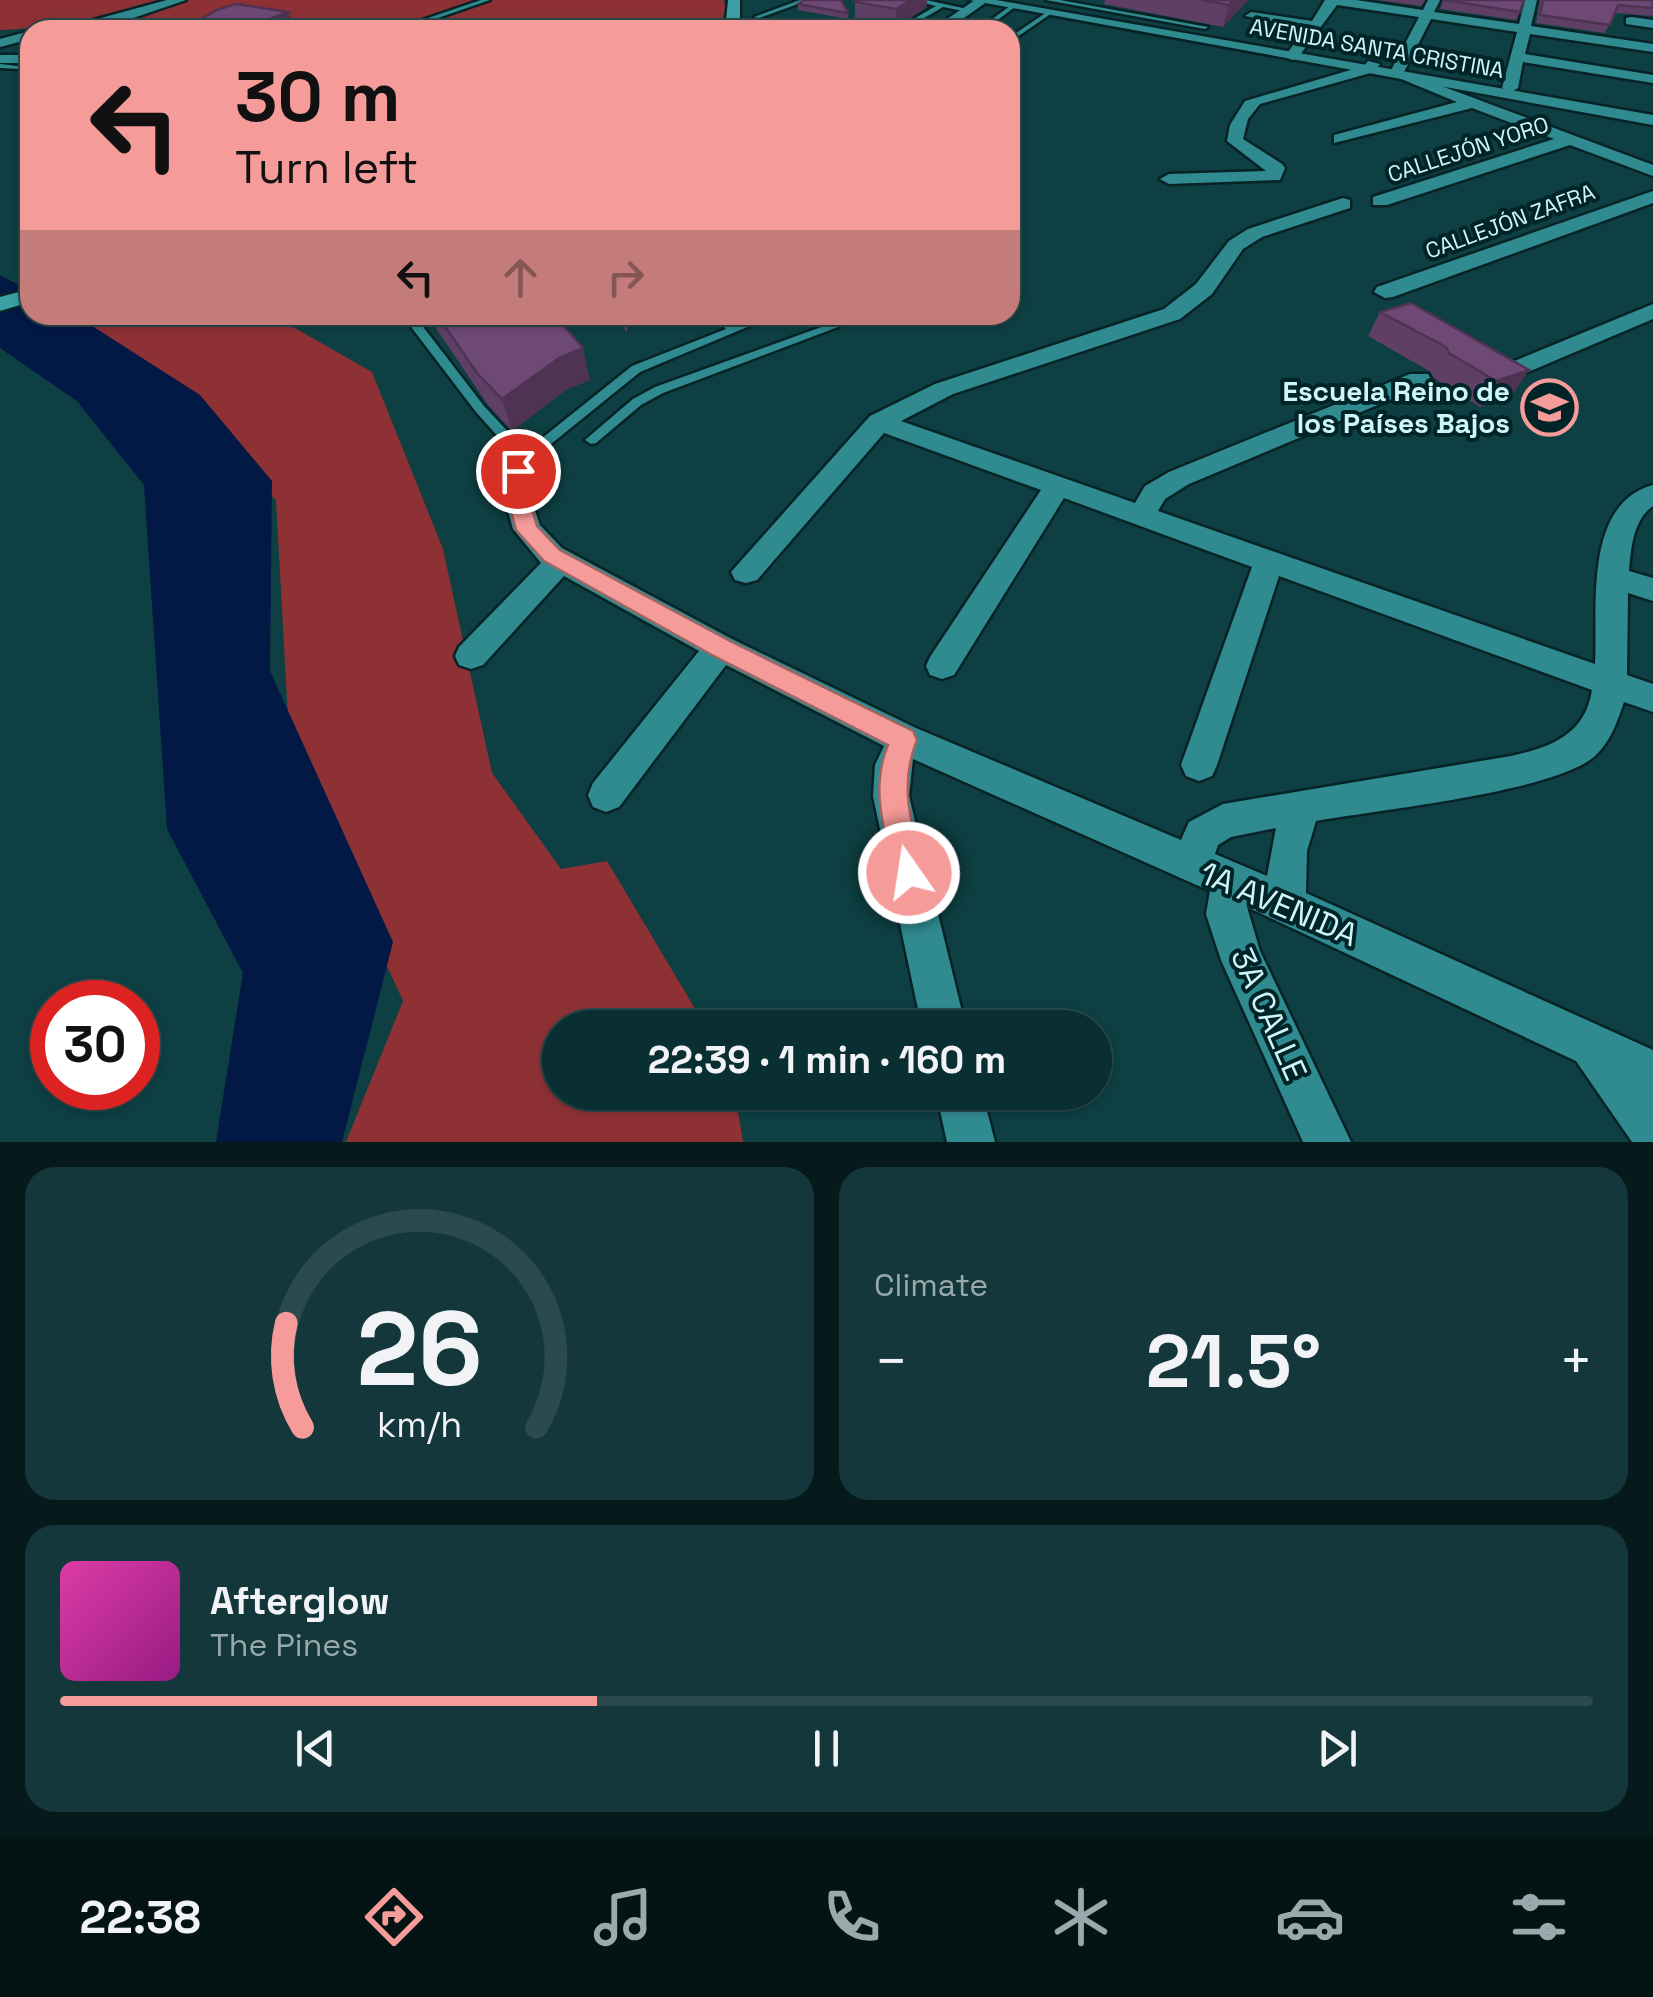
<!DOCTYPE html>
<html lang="en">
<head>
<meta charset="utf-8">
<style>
  :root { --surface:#0a2f32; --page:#13373a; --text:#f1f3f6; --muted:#99a9ac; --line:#2a4a4d; --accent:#f59b99 }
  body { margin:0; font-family:"Space Grotesk",sans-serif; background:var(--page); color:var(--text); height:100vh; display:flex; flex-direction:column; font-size:38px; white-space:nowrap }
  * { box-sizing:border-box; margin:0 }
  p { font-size:32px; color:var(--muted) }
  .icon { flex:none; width:55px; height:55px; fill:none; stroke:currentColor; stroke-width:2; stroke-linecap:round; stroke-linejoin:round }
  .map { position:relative; height:1142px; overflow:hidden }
  .sheet { display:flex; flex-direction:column; gap:25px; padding:25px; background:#061a1c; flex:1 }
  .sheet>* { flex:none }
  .top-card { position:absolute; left:20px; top:20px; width:1000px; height:305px; border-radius:30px; box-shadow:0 2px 8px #0004,0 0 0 2px var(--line); background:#f59b99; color:#111; overflow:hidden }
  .speed { position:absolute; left:30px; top:980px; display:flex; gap:20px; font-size:50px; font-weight:700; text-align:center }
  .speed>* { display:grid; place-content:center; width:130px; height:130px; border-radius:50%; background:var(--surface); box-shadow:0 2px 8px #0004,0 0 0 2px var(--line); line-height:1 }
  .speed .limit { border:15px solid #d22; background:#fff; color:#111 }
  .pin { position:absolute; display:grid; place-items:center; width:85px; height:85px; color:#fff; margin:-42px; border:5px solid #fff; border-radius:50%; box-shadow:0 2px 10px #0007 }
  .me { position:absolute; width:110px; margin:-55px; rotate:347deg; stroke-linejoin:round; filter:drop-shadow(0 0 8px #0008) }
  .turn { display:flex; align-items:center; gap:35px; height:210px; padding:0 50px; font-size:45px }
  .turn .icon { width:130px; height:130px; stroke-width:2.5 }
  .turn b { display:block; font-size:70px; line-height:85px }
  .lanes { display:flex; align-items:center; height:95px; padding:0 50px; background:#0003; justify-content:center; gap:50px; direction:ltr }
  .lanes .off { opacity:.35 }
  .big { font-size:75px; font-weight:600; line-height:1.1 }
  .sheet .widget { flex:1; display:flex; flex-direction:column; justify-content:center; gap:15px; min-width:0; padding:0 35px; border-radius:30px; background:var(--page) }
  .sheet .dial { align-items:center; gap:0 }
  .dial svg { height:260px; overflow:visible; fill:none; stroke:var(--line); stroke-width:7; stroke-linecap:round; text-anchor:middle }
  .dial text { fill:var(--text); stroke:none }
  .song { display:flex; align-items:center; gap:30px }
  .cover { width:120px; height:120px; border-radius:15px; background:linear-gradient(135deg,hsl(320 70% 55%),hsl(310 70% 35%)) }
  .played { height:10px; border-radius:5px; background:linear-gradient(90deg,var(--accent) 35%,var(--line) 35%) }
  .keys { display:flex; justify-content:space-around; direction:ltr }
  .heat { display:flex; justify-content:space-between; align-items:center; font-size:55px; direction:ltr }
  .sheet .tiles { flex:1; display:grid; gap:25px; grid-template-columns:1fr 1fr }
  .widget:last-child { grid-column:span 2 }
  .trip { position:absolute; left:542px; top:1010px; width:570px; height:100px; border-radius:50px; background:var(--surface); box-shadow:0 2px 8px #0004,0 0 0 2px var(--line); font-weight:600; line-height:100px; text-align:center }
  .tabs { display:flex; height:160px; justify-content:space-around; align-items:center; background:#041314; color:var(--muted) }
  .tabs .icon { width:70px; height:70px }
  .tabs .current { color:var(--accent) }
  .tabs b { font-size:45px; color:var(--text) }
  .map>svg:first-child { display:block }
  .green { fill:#8e3135 }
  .water { fill:#021845 }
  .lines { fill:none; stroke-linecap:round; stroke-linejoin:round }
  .lane-casing { stroke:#072325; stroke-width:5 }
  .street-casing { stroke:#072325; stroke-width:5 }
  .secondary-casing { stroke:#072325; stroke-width:5 }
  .primary-casing { stroke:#072325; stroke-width:5 }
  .lane { fill:#308b91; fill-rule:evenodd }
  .street { fill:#308b91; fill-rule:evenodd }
  .secondary { fill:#308b91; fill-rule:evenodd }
  .primary { fill:#3c9fa5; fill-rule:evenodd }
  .wall { fill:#5f3f65 }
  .shaded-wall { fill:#4e3353 }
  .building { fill:#6f4976; stroke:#4e3353; stroke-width:2.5 }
  .route { fill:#f59b99; stroke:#9f6563; stroke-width:2.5 }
  .labels { text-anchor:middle; stroke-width:8; stroke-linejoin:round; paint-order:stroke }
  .far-street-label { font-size:22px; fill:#cdf6f9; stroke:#002427 }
  .poi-label { font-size:28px; font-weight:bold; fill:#cdf6f9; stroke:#002427; text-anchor:end }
  .near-street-label { font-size:32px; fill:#cdf6f9; stroke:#002427 }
</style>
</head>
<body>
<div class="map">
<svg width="1653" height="1142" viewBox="0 0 1653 1142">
  <rect width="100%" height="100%" fill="#0e3f42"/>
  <!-- green -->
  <g class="green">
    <path d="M0 0H167L76 24 6 30H0Z"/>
    <path d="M187 0H724L726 12 715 30H104Z"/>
    <path d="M81 315H272L372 372 443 549 492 773 561 869 607 861 706 1027 560 1028V1092L735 1093 743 1142H346L403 1001 290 755 276 500Z"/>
  </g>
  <!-- water -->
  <path class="water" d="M0 275 30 291V315H75L200 395 272 481 270 671 393 942 342 1142H216L243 973 167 829 144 485 77 401 0 348Z"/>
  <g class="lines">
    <defs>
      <g id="lane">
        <path d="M481 0H490L403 30H393Z"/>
        <path d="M800 0H809L759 18 754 17Z"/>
        <path d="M913 0H926L972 10 969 12 943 7 914 24 933 30H922L905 24 936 6Z"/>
        <path d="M1046 0H1060L1208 27 1205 29Z"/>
        <path d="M1010 6 1015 7 984 30H977Z"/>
        <path d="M1047 12 1052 13 1010 42V37Z"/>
        <path d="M754 19 805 24 808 26 805 28 752 22Z"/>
        <path d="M0 64 26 67 22 69 0 68Z"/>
        <path d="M402 315H414L484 406 526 451 632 366 726 329 712 315H724L735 325 760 315H776L640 372 530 461 525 471 523 491 516 496 509 491 511 471 518 459 476 412Z"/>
        <path d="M812 315H825L838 327 663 393 641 405 596 443 591 444 585 440 633 399 655 387 824 326Z"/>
      </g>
      <g id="street">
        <path d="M167 0H186L107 27 57 30Z"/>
        <path d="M975 0 988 1 947 30H931Z"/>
        <path d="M1325 0H1356L1423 10 1428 0H1440L1434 12 1519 24 1525 0H1537L1531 26 1653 44V52L1530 34 1525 54 1653 75V83L1523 62 1518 88 1510 93 1502 88 1517 32 1431 19 1404 72 1653 165V176L1570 145 1387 205H1373V197L1554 139 1472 108 1334 143V135L1457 102 1389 74 1419 17 1337 5 1297 59 1292 60 1285 56 1306 28 1245 16 1251 12 1312 21Z"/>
        <path d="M1631 17 1653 20V28L1626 24V18Z"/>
        <path d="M1368 61 1380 64 1374 72 1260 104 1248 119 1243 139 1282 164 1285 168 1280 180 1169 184 1160 179 1169 174 1266 171 1227 141 1230 125 1245 101 1364 66Z"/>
        <path d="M1653 191V203L1393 297 1385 298 1374 292 1377 287Z"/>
        <path d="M1343 198 1350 200V208L1262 237 1243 249 1212 294 1180 319 953 394 901 421 1135 503 1145 486 1169 472 1410 374H1428L1431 379 1428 384 1189 484 1165 499 1158 511 1595 664C1598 608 1583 504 1653 485V506C1633 520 1631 548 1629 571L1653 578V601L1628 593 1627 675 1653 684V712L1624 702C1617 722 1611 741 1595 756 1555 792 1376 810 1316 821L1307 851 1306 893 1653 1050V1142H1632L1576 1061 1247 907 1260 951 1351 1142H1303L1221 960 1206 914 1210 891 913 759 909 796 966 1028H922L873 796 875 765 884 746 726 665 619 807 606 812 593 807 588 795 593 783 699 651 564 576 483 665 471 669 459 665 455 656 459 647 541 563 513 529 502 491 506 484H526L540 525 562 548 732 639 916 728 1181 840 1189 822 1223 804 1511 756C1551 747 1585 735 1592 690L1279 576 1217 765 1212 776 1199 781 1186 776 1181 765 1252 567 1064 498 954 675 942 679 930 675 926 666 930 657 1041 490 884 433 757 580 746 583 735 580 731 572 870 416 935 384 1164 309 1196 284 1229 241 1248 229ZM1276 828 1267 876 1215 854 1218 845 1231 837Z"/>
        <path d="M1653 304V319L1528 372 1520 374 1508 367 1512 362Z"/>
        <path d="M936 1092H982L995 1142H947Z"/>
      </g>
      <g id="secondary">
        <path d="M969 0H996L1653 115V125Z"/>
        <path d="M30 31V39L0 47V39Z"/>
        <rect x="0" y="55" width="30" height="8"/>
      </g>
      <g id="primary">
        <path d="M728 0H740V21L733 30H719L726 21Z"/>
        <path d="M30 289V302L0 311V297Z"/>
      </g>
    </defs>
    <!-- lane casing -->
    <use href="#lane" class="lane-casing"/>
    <!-- street casing -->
    <use href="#street" class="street-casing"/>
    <!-- secondary casing -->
    <use href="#secondary" class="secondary-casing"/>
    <!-- primary casing -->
    <use href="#primary" class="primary-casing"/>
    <!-- lane -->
    <use href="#lane" class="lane"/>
    <!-- street -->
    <use href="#street" class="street"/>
    <!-- secondary -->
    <use href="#secondary" class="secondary"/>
    <!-- primary -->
    <use href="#primary" class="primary"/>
  </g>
  <!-- wall -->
  <g class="wall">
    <path d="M859 0H927L926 7 896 28 855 20V2Z"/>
    <path d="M1105 0H1248L1223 27 1104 4Z"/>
    <path d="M1378 0H1425L1421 6Z"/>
    <path d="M1443 0 1520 12 1516 20 1440 9Z"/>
    <path d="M1540 0H1653V16L1615 13 1605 33 1536 23Z"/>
    <path d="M798 4 848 13V19L798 10Z"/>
    <path d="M1380 312 1529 370 1512 395 1480 407 1434 378 1431 372 1368 336Z"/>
    <path d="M427 315H559L556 316 590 380 567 389 512 431 488 405Z"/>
    <path d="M613 315H627V332Z"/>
  </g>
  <!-- shaded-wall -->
  <g class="shaded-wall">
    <path d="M911 0H927L926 7 896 28V9Z"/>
    <path d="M1234 0H1248L1223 27 1229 5Z"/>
    <path d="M288 12 295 30H242Z"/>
    <path d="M583 348 590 380 567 389 512 431 502 399 559 358Z"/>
    <path d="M1529 370 1512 395 1480 407 1496 381Z"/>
  </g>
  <!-- building -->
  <g class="building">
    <path d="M804 0H841L848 13 798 4Z"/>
    <path d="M859 0H911L896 9 855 2Z"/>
    <path d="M1201 0H1234L1229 5Z"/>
    <path d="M1444 0H1524L1520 12Z"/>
    <path d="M1543 0H1653V8L1618 5 1610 25 1540 15Z"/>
    <path d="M236 4 288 12 242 30H182L217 10Z"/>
    <path d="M603 23 665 28 663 30H595Z"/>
    <path d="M1411 303 1529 370 1496 381 1449 353 1446 347 1380 312Z"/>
    <path d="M437 315H554L583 348 559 358 502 399 477 373Z"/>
  </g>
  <!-- route -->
  <path class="route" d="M518 464 528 471 527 492 537 526 560 550 730 641 913 731 917 740C898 787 912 825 924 873L919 883 909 887 898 883 894 873C884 828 870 788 888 745L712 655 544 561 516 530 506 492 507 471Z"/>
  <!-- icons -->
  <defs>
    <symbol id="school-ring" viewBox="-11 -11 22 22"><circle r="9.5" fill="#002427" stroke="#f59b99" stroke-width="1.5"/><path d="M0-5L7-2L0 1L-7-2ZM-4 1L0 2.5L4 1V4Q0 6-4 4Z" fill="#f59b99"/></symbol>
  </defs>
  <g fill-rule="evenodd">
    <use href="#school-ring" x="1518" y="376" width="63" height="63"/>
  </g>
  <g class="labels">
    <!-- far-street labels -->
    <g class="far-street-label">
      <text transform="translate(1377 48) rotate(10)" y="8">AVENIDA SANTA CRISTINA</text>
      <text transform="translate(1468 149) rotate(-18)" y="8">CALLEJÓN YORO</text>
      <text transform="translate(1510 221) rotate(-20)" y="8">CALLEJÓN ZAFRA</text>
    </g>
    <!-- poi labels -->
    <g class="poi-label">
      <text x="1510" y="401">Escuela Reino de<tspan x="1510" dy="32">los Países Bajos</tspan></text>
    </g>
    <!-- near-street labels -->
    <g class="near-street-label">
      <text transform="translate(1279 904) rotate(23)" y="11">1A AVENIDA</text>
      <text transform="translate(1269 1014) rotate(66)" y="11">3A CALLE</text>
    </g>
  </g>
</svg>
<div class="speed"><div class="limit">30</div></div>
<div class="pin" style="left:518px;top:471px;background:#d93025"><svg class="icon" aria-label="arrive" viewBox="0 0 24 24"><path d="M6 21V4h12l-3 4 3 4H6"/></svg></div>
<svg class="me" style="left:909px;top:873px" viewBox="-20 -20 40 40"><circle r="17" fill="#f59b99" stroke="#fff" stroke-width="3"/><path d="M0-11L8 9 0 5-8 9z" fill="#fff"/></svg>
<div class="trip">22:39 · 1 min · 160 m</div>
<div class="top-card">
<div class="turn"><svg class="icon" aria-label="left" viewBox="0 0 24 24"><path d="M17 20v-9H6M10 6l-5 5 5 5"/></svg><div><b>30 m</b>Turn left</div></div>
<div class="lanes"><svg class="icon" aria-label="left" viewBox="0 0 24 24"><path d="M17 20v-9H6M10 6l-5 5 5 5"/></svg><svg class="icon off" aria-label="ahead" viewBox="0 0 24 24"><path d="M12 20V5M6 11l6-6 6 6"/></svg><svg class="icon off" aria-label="right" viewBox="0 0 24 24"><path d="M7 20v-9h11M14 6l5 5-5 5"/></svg></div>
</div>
</div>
<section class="sheet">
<div class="tiles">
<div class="widget dial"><svg viewBox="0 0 100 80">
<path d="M14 69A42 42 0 1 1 86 69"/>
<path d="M14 69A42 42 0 0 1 9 37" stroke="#f59b99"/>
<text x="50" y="56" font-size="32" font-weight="700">26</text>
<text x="50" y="72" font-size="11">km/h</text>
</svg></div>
<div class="widget"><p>Climate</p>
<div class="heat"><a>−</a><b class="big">21.5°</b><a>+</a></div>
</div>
<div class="widget">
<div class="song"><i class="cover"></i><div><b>Afterglow</b><p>The Pines</p></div></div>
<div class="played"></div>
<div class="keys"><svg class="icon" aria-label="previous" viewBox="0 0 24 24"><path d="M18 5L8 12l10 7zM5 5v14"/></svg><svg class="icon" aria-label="pause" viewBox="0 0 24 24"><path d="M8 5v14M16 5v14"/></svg><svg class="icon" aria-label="next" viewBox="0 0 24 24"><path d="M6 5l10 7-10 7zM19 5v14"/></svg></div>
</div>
</div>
</section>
<nav class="tabs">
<b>22:38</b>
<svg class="icon current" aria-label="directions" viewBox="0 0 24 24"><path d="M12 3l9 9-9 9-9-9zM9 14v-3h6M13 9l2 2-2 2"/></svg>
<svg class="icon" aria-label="music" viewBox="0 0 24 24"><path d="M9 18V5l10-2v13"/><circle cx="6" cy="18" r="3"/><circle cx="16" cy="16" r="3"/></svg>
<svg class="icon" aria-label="phone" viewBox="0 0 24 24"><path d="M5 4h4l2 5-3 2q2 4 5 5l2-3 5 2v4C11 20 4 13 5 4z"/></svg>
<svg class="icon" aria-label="climate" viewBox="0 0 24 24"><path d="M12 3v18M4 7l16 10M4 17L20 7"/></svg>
<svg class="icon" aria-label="car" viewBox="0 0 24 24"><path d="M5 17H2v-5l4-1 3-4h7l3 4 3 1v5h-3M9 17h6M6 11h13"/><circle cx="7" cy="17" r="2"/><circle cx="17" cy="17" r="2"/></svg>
<svg class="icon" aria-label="filters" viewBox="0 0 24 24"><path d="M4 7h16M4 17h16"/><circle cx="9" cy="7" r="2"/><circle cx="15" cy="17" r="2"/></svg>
</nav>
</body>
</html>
